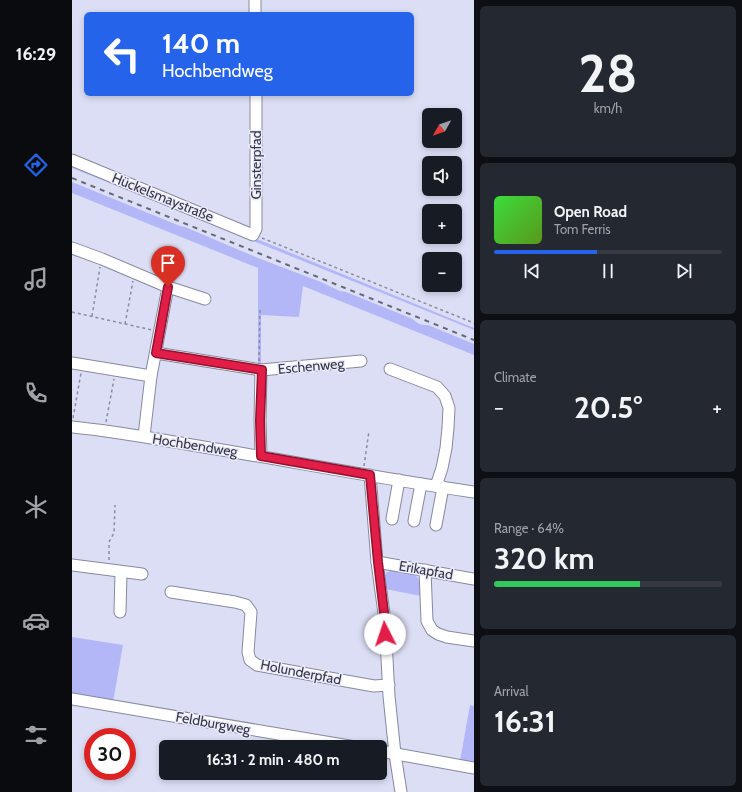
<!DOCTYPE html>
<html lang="en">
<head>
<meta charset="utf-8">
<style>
  :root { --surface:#171b24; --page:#242831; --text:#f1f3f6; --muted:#9ea1a6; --line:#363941; --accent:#2563eb }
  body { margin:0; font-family:Cabin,sans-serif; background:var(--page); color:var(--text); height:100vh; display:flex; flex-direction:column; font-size:15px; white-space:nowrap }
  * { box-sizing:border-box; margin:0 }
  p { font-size:13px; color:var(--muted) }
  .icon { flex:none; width:22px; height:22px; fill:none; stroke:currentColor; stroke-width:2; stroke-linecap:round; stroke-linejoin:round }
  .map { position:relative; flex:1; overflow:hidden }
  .drawer { display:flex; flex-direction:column; gap:6px; padding:6px; background:#0d0f14; width:268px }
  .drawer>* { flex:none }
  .hud { position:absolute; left:12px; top:12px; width:330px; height:84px; border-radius:6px; box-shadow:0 2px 6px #0003; background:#2563eb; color:#fff; overflow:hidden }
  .needle { width:26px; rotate:230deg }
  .tools { position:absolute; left:350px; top:108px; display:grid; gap:8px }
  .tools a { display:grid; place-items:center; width:40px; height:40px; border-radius:6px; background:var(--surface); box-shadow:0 2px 6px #0003; font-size:20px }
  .speed { position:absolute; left:12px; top:728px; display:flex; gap:8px; font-size:20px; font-weight:700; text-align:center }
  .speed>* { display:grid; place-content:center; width:52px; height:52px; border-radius:50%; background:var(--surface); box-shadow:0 2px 6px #0003; line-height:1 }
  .speed .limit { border:6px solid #d22; background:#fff; color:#111 }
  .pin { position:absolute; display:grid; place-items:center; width:34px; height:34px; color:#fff; margin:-41px -17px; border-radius:50% 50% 50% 0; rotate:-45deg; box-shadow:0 0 4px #0007 }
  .pin .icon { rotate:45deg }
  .me { position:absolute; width:44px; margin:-22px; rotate:356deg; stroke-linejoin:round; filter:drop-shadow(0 0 3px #0008) }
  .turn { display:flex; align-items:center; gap:14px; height:84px; padding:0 12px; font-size:18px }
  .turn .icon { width:52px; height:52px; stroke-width:2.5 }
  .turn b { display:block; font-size:28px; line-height:34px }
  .big { font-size:30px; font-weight:800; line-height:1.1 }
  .drawer .card { flex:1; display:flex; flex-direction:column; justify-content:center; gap:6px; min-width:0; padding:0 14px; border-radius:6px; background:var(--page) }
  .drawer .dial { align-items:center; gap:0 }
  .dial b { font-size:52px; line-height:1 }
  .song { display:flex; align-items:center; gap:12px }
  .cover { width:48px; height:48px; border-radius:6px; background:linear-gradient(135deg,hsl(120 70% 55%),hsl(90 70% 35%)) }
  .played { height:4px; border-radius:2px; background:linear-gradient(90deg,var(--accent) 45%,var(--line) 45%) }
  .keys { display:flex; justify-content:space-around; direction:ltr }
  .heat { display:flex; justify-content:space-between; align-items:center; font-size:22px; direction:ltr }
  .charge { height:6px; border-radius:3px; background:linear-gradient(90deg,#34c759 64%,var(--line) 0) }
  .trip { position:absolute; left:87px; top:740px; width:228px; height:40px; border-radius:6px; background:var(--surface); box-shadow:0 2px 6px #0003; font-weight:800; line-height:40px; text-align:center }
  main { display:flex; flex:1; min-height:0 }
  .tab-bar { display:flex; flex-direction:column; width:72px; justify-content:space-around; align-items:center; background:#090b0e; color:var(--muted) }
  .tab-bar .icon { width:28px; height:28px }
  .tab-bar .selected { color:var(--accent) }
  .tab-bar b { font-size:18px; color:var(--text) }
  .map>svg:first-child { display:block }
  .green { fill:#b3b7f8 }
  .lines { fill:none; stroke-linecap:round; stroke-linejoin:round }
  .minor-casing { stroke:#87899e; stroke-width:13 }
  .path { stroke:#8a8c9c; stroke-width:1.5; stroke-dasharray:3 3; stroke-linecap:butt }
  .minor { stroke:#fff; stroke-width:11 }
  .rail { stroke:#676875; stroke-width:2; stroke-dasharray:5 5; stroke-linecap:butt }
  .route-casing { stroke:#92132f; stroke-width:10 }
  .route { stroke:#e11d48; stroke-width:7 }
  .labels { text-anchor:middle; stroke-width:3; stroke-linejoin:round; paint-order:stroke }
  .street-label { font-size:14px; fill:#363740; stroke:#eaebfe }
</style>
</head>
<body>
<main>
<nav class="tab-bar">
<b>16:29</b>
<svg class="icon selected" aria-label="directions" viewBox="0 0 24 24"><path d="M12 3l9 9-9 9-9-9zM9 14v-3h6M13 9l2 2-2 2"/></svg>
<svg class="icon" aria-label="music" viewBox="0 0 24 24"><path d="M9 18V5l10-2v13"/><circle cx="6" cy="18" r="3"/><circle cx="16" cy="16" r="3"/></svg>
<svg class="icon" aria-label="phone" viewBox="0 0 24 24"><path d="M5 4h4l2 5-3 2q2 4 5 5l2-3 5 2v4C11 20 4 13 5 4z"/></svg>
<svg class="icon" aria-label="climate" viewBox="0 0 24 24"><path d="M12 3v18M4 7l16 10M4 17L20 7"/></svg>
<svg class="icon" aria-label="car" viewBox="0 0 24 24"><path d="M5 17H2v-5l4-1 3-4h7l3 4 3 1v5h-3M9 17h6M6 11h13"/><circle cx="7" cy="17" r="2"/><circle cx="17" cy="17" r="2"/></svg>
<svg class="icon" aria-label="filters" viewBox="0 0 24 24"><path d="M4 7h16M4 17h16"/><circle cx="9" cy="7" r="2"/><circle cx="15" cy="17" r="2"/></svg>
</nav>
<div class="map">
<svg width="402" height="792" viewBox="0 0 402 792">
  <rect width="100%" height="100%" fill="#dcdef5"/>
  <!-- green -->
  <g class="green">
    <path d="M0 163 263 271 402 328V330L0 168Z"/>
    <path d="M0 182 108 226 113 227 186 258 249 282 268 291 274 292 341 319C345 324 349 325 356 325L402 344V355L231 286 227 317 189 315V365H186V268L0 193Z"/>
    <path d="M325 570C347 574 347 573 349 596L313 589 312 578 314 573 318 571Z"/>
    <path d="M0 637 51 645 41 702 0 695Z"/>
    <path d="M398 705 402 706V764L388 761Z"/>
  </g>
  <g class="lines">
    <defs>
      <g id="minor">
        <path d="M183 0V14"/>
        <path d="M0 160 181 235 184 229V94"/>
        <path d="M0 248 30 259 96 287"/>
        <path d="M84 353 189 370"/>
        <path d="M0 363 79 376"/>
        <path d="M318 369 365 387 373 396 377 408 376 428 374 448 370 468 364 486"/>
        <path d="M0 427C42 431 84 439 126 446 218 461 310 479 402 492"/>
        <path d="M72 436 79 376 96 287 133 299"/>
        <path d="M189 456 188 420 189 370 289 361"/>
        <path d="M298 475 305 562 313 621 317 696 323 754 329 792"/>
        <path d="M320 519 327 480"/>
        <path d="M342 521 349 484"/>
        <path d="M364 525 371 487"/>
        <path d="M305 562 402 579"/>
        <path d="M0 565 70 574"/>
        <path d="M353 570 355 621 360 630 366 634 375 637 402 641"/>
        <path d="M99 592 163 602 174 605 179 612 176 652 178 660 185 665 302 686 317 685"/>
        <path d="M48 612 49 572"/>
        <path d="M0 699 283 747"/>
        <path d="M308 751 402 768"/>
      </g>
    </defs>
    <!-- minor casing -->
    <use href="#minor" class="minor-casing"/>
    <!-- path -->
    <g class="path">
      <path d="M190 238 402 323"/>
      <path d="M0 312 80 330"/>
      <path d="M20 316 28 267"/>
      <path d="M53 324 61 281"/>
      <path d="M187 361 188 309"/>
      <path d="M1 418 9 373"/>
      <path d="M34 422 42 379"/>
      <path d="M292 466 297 431"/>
      <path d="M37 560V542L42 533 43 505"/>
    </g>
    <!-- minor -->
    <use href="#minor" class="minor"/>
    <!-- rail -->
    <path class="rail" d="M0 178 402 340"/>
  </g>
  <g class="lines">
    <defs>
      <path id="route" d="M96 287 84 353 190 370 188 420 189 456 298 475 306 562 313 621V634"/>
    </defs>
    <!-- route casing -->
    <use href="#route" class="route-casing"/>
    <!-- route -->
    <use href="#route" class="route"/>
  </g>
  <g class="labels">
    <!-- street labels -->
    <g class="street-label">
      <text transform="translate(184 165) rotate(-90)" y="5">Ginsterpfad</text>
      <text transform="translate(91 197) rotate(22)" y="5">Hückelsmaystraße</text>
      <text transform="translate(239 366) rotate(-5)" y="5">Eschenweg</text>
      <text transform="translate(123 445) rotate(9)" y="5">Hochbendweg</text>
      <text transform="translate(354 570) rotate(10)" y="5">Erikapfad</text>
      <text transform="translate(229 672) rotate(11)" y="5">Holunderpfad</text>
      <text transform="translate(141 723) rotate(10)" y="5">Feldburgweg</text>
    </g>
  </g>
</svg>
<div class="tools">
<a><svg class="needle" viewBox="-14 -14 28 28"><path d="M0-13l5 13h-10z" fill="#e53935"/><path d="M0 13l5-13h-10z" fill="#9ea1a6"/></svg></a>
<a><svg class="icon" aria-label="sound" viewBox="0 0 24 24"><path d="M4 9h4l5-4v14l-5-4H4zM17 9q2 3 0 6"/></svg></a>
<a>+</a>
<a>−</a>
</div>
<div class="speed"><div class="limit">30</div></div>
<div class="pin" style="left:96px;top:287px;background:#d93025"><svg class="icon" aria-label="arrive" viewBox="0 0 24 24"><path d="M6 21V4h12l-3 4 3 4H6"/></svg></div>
<svg class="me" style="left:313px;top:634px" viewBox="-20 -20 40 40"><circle r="19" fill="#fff"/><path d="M0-13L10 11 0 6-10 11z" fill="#e11d48"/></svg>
<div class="trip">16:31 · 2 min · 480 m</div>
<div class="hud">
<div class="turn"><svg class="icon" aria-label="left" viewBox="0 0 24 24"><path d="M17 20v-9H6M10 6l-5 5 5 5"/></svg><div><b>140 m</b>Hochbendweg</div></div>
</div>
</div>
<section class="drawer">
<div class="card dial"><b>28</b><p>km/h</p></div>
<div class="card">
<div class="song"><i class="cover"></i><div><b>Open Road</b><p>Tom Ferris</p></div></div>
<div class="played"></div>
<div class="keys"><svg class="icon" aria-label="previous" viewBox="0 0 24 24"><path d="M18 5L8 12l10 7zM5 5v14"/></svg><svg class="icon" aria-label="pause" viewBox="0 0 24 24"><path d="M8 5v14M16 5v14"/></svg><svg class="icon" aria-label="next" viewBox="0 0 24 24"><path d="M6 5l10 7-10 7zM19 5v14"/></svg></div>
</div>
<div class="card"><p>Climate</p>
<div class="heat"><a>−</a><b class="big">20.5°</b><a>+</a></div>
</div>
<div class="card"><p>Range · 64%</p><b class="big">320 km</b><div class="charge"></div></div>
<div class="card"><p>Arrival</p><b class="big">16:31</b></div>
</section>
</main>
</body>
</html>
